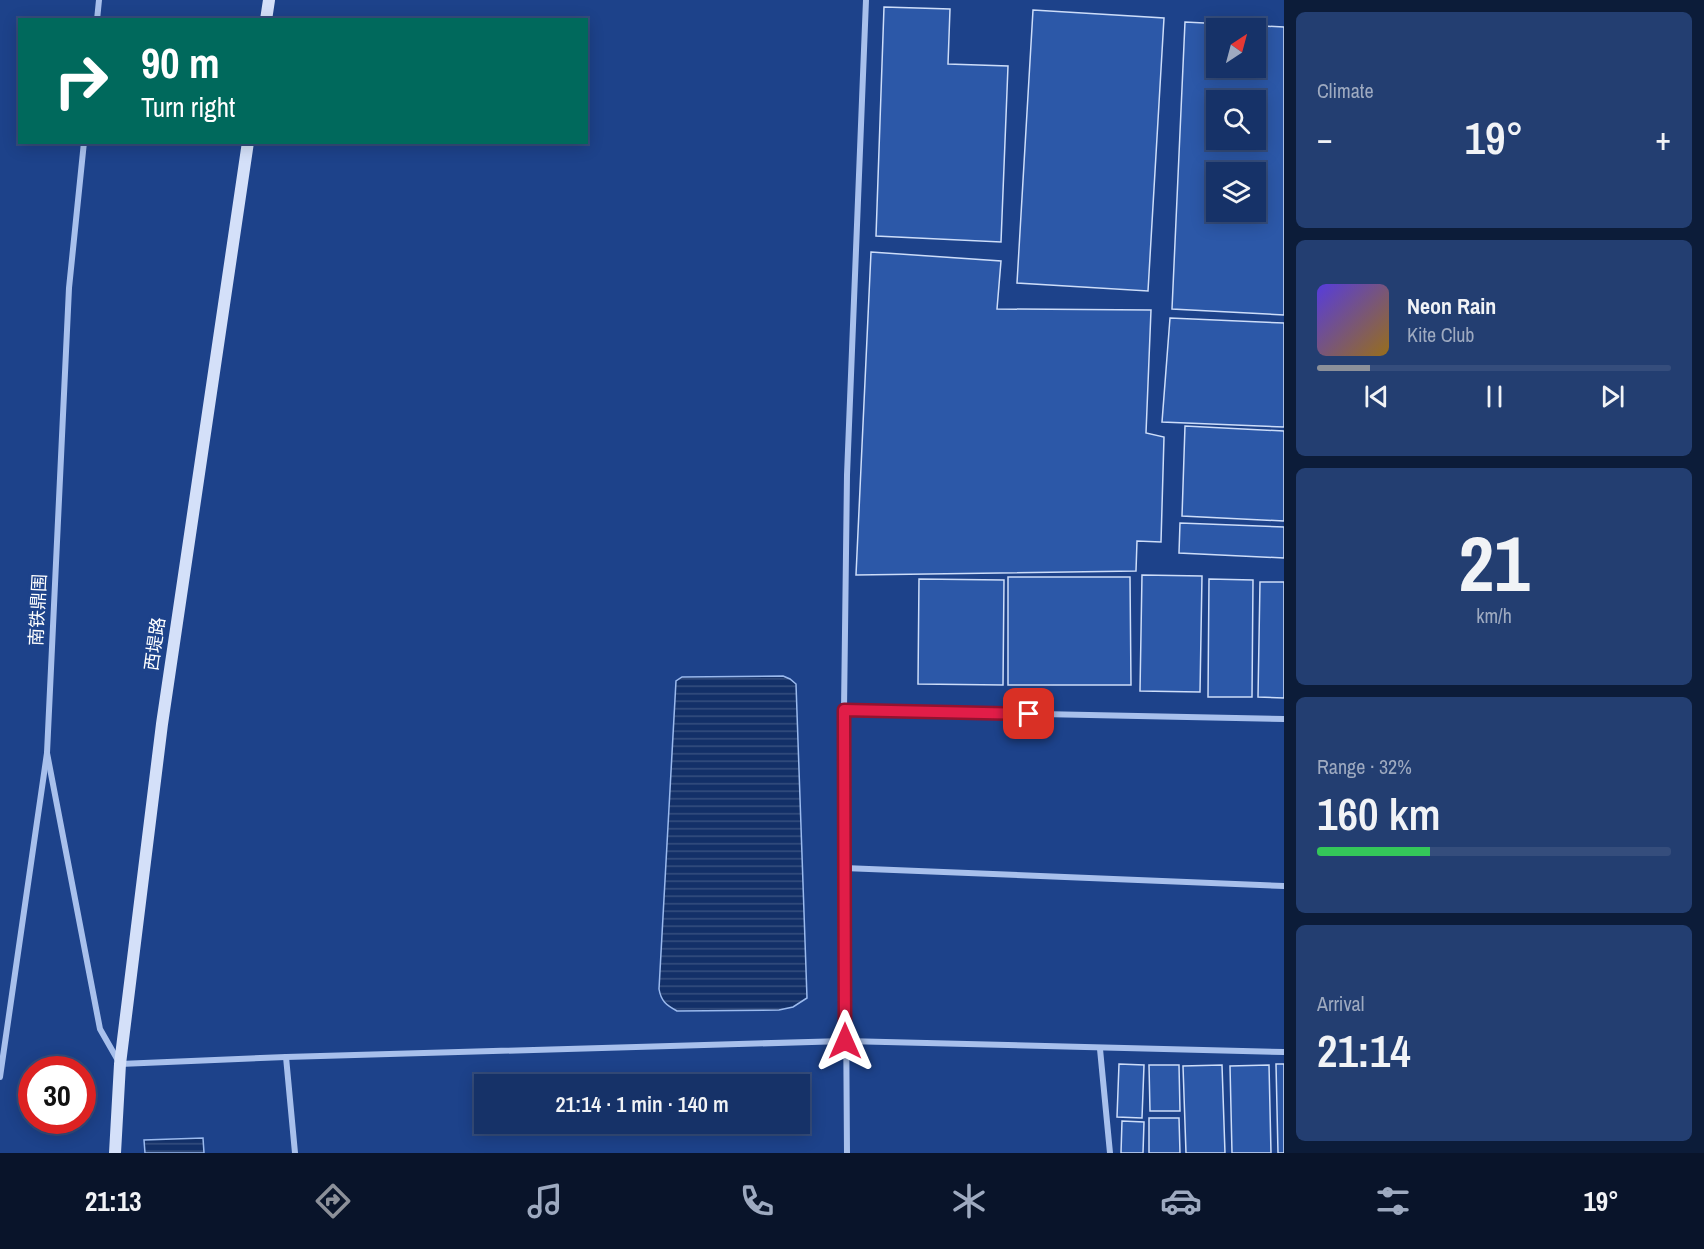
<!DOCTYPE html>
<html lang="en">
<head>
<meta charset="utf-8">
<style>
  :root { --surface:#163268; --page:#233e71; --text:#f1f3f6; --muted:#9eaac0; --line:#354d7c; --accent:#8c9099 }
  body { margin:0; font-family:"Archivo Narrow","Noto Sans SC",sans-serif; background:var(--page); color:var(--text); height:100vh; display:flex; flex-direction:column; font-size:22px; white-space:nowrap }
  * { box-sizing:border-box; margin:0 }
  p { font-size:20px; color:var(--muted) }
  .icon { flex:none; width:33px; height:33px; fill:none; stroke:currentColor; stroke-width:2; stroke-linecap:round; stroke-linejoin:round }
  .map { position:relative; flex:1; overflow:hidden }
  .panel { display:flex; flex-direction:column; gap:12px; padding:12px; background:#0c1c39; width:420px }
  .panel>* { flex:none }
  .guide { position:absolute; left:18px; top:18px; width:570px; height:126px; border-radius:0px; box-shadow:0 3px 15px #0003,0 0 0 2px var(--line); background:#00695c; color:#fff; overflow:hidden }
  .needle { width:39px; rotate:36deg }
  .controls { position:absolute; left:1206px; top:18px; display:grid; gap:12px }
  .controls a { display:grid; place-items:center; width:60px; height:60px; border-radius:0px; background:var(--surface); box-shadow:0 3px 15px #0003,0 0 0 2px var(--line); font-size:30px }
  .speed { position:absolute; left:18px; top:1056px; display:flex; gap:12px; font-size:30px; font-weight:700; text-align:center }
  .speed>* { display:grid; place-content:center; width:78px; height:78px; border-radius:50%; background:var(--surface); box-shadow:0 3px 15px #0003,0 0 0 2px var(--line); line-height:1 }
  .speed .limit { border:9px solid #d22; background:#fff; color:#111 }
  .pin { position:absolute; display:grid; place-items:center; width:51px; height:51px; color:#fff; margin:-26px; border-radius:12px; box-shadow:0 3px 9px #0006 }
  .me { position:absolute; width:66px; margin:-33px; rotate:0deg; stroke-linejoin:round; filter:drop-shadow(0 0 4px #0008) }
  .turn { display:flex; align-items:center; gap:21px; height:126px; padding:0 24px; font-size:27px }
  .turn .icon { width:78px; height:78px; stroke-width:2.5 }
  .turn b { display:block; font-size:42px; line-height:51px }
  .big { font-size:45px; font-weight:600; line-height:1.1 }
  .panel .widget { flex:1; display:flex; flex-direction:column; justify-content:center; gap:9px; min-width:0; padding:0 21px; border-radius:9px; background:var(--page) }
  .panel .dial { align-items:center; gap:0 }
  .dial b { font-size:78px; line-height:1 }
  .song { display:flex; align-items:center; gap:18px }
  .cover { width:72px; height:72px; border-radius:9px; background:linear-gradient(135deg,hsl(250 70% 55%),hsl(40 70% 35%)) }
  .played { height:6px; border-radius:3px; background:linear-gradient(90deg,var(--accent) 15%,var(--line) 15%) }
  .keys { display:flex; justify-content:space-around; direction:ltr }
  .heat { display:flex; justify-content:space-between; align-items:center; font-size:33px; direction:ltr }
  .charge { height:9px; border-radius:4px; background:linear-gradient(90deg,#34c759 32%,var(--line) 0) }
  .trip { position:absolute; left:474px; top:1074px; width:336px; height:60px; border-radius:0px; background:var(--surface); box-shadow:0 3px 15px #0003,0 0 0 2px var(--line); font-weight:600; line-height:60px; text-align:center }
  .tabs { display:flex; height:96px; justify-content:space-around; align-items:center; background:#09142a; color:var(--muted) }
  .tabs .icon { width:42px; height:42px }
  .tabs .on { color:var(--accent) }
  .tabs b { font-size:27px; color:var(--text) }
  main { display:flex; flex:1; min-height:0 }
  .map>svg:first-child { display:block }
  .water { fill:url(#water-rules); stroke:#9bbaee; stroke-width:1.5 }
  .building { fill:#2c58a8; stroke:#cdddf9; stroke-width:1.5; fill-rule:evenodd }
  .lines { fill:none; stroke-linecap:round; stroke-linejoin:round }
  .street { stroke:#a8c0ec; stroke-width:6 }
  .secondary { stroke:#d4e0f9; stroke-width:12 }
  .route-casing { stroke:#92132f; stroke-width:15 }
  .route { stroke:#e11d48; stroke-width:10 }
  .labels { text-anchor:middle; stroke-width:6; stroke-linejoin:round; paint-order:stroke }
  .street-label { font-size:18px; fill:#fff; stroke:#1d428a }
</style>
</head>
<body>
<main>
<div class="map">
<svg width="1284" height="1153" viewBox="0 0 1284 1153">
  <defs>
    <pattern id="water-rules" width="6" height="5" patternUnits="userSpaceOnUse" patternTransform="scale(1.5)"><rect width="6" height="5" fill="#133068"/><path d="M0 2.5h6" fill="none" stroke="#364f7f"/></pattern>
  </defs>
  <rect width="100%" height="100%" fill="#1d428a"/>
  <!-- water -->
  <g class="water">
    <path d="M783 676 790 679 796 684 807 998 793 1007 779 1010 677 1011C666 1005 661 1001 659 989L676 681 682 677Z"/>
    <path d="M203 1138 204 1153H145L144 1140Z"/>
  </g>
  <!-- building -->
  <g class="building">
    <path d="M884 7 950 9 948 64 1008 66 1001 242 876 236Z"/>
    <path d="M1033 10 1164 18 1148 291 1017 283Z"/>
    <path d="M1185 22 1284 27V315L1172 309ZM1216 28H1256V68H1216ZM1216 100H1256V140H1216ZM1216 172H1256V212H1216Z"/>
    <path d="M871 252 1001 261 997 309 1151 310 1146 433 1164 437 1161 542 1137 541 1136 571 856 575Z"/>
    <path d="M1170 318 1284 323V427L1162 422Z"/>
    <path d="M1185 426 1284 431V521L1182 516Z"/>
    <path d="M1180 523 1284 527V558L1179 553Z"/>
    <path d="M1142 575 1202 576 1200 692 1140 691Z"/>
    <path d="M1008 577H1130L1131 685H1008Z"/>
    <path d="M919 579 1004 580 1003 685 918 684Z"/>
    <path d="M1209 579 1253 580 1252 697H1208Z"/>
    <path d="M1260 582H1284V698L1258 697Z"/>
    <path d="M1119 1064 1144 1065 1142 1118 1117 1117Z"/>
    <path d="M1276 1064H1284V1153H1278Z"/>
    <path d="M1149 1065H1179L1180 1111H1150Z"/>
    <path d="M1222 1065 1225 1153H1186L1183 1066Z"/>
    <path d="M1269 1065 1271 1153H1232L1230 1066Z"/>
    <path d="M1149 1118H1179L1180 1153H1149Z"/>
    <path d="M1122 1121 1144 1122 1143 1153H1121Z"/>
  </g>
  <g class="lines">
    <!-- street -->
    <g class="street">
      <path d="M97 20 99 0"/>
      <path d="M844 710 1284 719"/>
      <path d="M47 753 100 1029 120 1064 286 1057 845 1041 1284 1052"/>
      <path d="M844 868 1284 886"/>
      <path d="M1100 1049 1110 1153"/>
      <path d="M286 1057 295 1153"/>
      <path d="M0 1077 47 753 69 288 84 142"/>
      <path d="M847 1153 844 710 847 475 866 0"/>
    </g>
    <!-- secondary -->
    <g class="secondary">
      <path d="M266 20 269 0"/>
      <path d="M115 1153 120 1064 162 724 248 142"/>
    </g>
  </g>
  <g class="lines">
    <defs>
      <path id="route" d="M845 1041 844 710 1029 714"/>
    </defs>
    <!-- route casing -->
    <use href="#route" class="route-casing"/>
    <!-- route -->
    <use href="#route" class="route"/>
  </g>
  <g class="labels">
    <!-- street labels -->
    <g class="street-label">
      <text transform="translate(38 610) rotate(-87)" y="6">南铁鼎围</text>
      <text transform="translate(155 644) rotate(-82)" y="6">西堤路</text>
    </g>
  </g>
</svg>
<div class="controls">
<a><svg class="needle" viewBox="-14 -14 28 28"><path d="M0-13l5 13h-10z" fill="#e53935"/><path d="M0 13l5-13h-10z" fill="#9eaac0"/></svg></a>
<a><svg class="icon" aria-label="search" viewBox="0 0 24 24"><circle cx="10" cy="10" r="6"/><path d="M15 15l6 6"/></svg></a>
<a><svg class="icon" aria-label="layers" viewBox="0 0 24 24"><path d="M12 4l9 5-9 5-9-5zM3 14l9 5 9-5"/></svg></a>
</div>
<div class="speed"><div class="limit">30</div></div>
<div class="pin" style="left:1029px;top:714px;background:#d93025"><svg class="icon" aria-label="arrive" viewBox="0 0 24 24"><path d="M6 21V4h12l-3 4 3 4H6"/></svg></div>
<svg class="me" style="left:845px;top:1041px" viewBox="-20 -20 40 40"><path d="M0-17L14 15 0 8-14 15z" fill="#e11d48" stroke="#fff" stroke-width="4"/></svg>
<div class="trip">21:14 · 1 min · 140 m</div>
<div class="guide">
<div class="turn"><svg class="icon" aria-label="right" viewBox="0 0 24 24"><path d="M7 20v-9h11M14 6l5 5-5 5"/></svg><div><b>90 m</b>Turn right</div></div>
</div>
</div>
<section class="panel">
<div class="widget"><p>Climate</p>
<div class="heat"><a>−</a><b class="big">19°</b><a>+</a></div>
</div>
<div class="widget">
<div class="song"><i class="cover"></i><div><b>Neon Rain</b><p>Kite Club</p></div></div>
<div class="played"></div>
<div class="keys"><svg class="icon" aria-label="previous" viewBox="0 0 24 24"><path d="M18 5L8 12l10 7zM5 5v14"/></svg><svg class="icon" aria-label="pause" viewBox="0 0 24 24"><path d="M8 5v14M16 5v14"/></svg><svg class="icon" aria-label="next" viewBox="0 0 24 24"><path d="M6 5l10 7-10 7zM19 5v14"/></svg></div>
</div>
<div class="widget dial"><b>21</b><p>km/h</p></div>
<div class="widget"><p>Range · 32%</p><b class="big">160 km</b><div class="charge"></div></div>
<div class="widget"><p>Arrival</p><b class="big">21:14</b></div>
</section>
</main>
<nav class="tabs">
<b>21:13</b>
<svg class="icon on" aria-label="directions" viewBox="0 0 24 24"><path d="M12 3l9 9-9 9-9-9zM9 14v-3h6M13 9l2 2-2 2"/></svg>
<svg class="icon" aria-label="music" viewBox="0 0 24 24"><path d="M9 18V5l10-2v13"/><circle cx="6" cy="18" r="3"/><circle cx="16" cy="16" r="3"/></svg>
<svg class="icon" aria-label="phone" viewBox="0 0 24 24"><path d="M5 4h4l2 5-3 2q2 4 5 5l2-3 5 2v4C11 20 4 13 5 4z"/></svg>
<svg class="icon" aria-label="climate" viewBox="0 0 24 24"><path d="M12 3v18M4 7l16 10M4 17L20 7"/></svg>
<svg class="icon" aria-label="car" viewBox="0 0 24 24"><path d="M5 17H2v-5l4-1 3-4h7l3 4 3 1v5h-3M9 17h6M6 11h13"/><circle cx="7" cy="17" r="2"/><circle cx="17" cy="17" r="2"/></svg>
<svg class="icon" aria-label="filters" viewBox="0 0 24 24"><path d="M4 7h16M4 17h16"/><circle cx="9" cy="7" r="2"/><circle cx="15" cy="17" r="2"/></svg>
<b>19°</b>
</nav>
</body>
</html>
